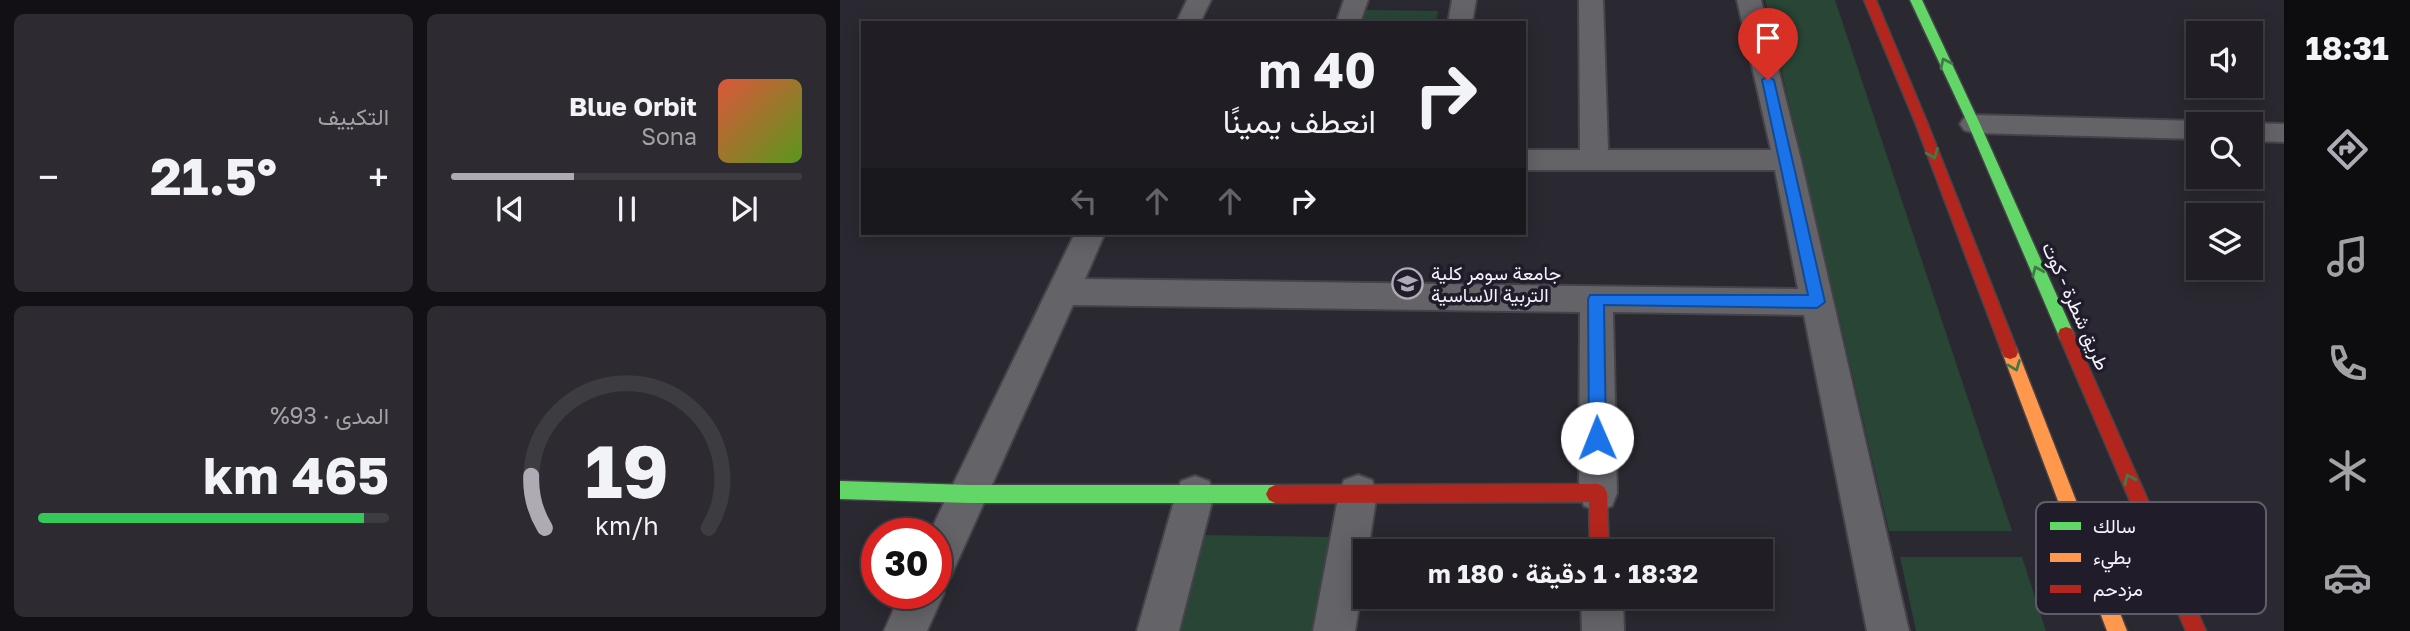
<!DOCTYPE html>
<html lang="ar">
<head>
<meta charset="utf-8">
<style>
  :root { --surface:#201e24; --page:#2d2b31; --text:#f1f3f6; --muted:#a2a2a6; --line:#3d3c41; --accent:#aeabb5 }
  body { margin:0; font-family:"Golos Text",Vazirmatn,sans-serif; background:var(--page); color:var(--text); direction:rtl; height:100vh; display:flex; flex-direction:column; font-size:26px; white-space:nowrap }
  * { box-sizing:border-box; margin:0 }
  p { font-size:23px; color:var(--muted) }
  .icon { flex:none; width:38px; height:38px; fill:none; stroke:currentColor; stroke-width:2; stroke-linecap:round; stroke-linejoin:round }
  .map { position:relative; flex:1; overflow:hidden; direction:ltr }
  .drawer { display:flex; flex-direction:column; gap:14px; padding:14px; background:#121014; width:840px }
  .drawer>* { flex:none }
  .guide { position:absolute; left:21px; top:21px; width:665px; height:214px; border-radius:0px; box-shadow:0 4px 18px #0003,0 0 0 2px var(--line); direction:rtl; background:#201e24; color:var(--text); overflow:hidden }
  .buttons { position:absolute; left:1346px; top:21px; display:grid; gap:14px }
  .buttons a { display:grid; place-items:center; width:77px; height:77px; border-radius:0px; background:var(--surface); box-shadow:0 4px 18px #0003,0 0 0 2px var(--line); font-size:35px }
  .speed { position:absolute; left:21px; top:518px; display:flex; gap:14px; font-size:35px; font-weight:700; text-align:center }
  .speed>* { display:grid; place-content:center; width:91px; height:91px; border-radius:50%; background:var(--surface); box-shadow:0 4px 18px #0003,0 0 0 2px var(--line); line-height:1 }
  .speed .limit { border:10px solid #d22; background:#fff; color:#111 }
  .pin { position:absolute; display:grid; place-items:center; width:60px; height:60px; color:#fff; margin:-72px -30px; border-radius:50% 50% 50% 0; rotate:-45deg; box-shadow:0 0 7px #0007 }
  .pin .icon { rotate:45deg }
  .me { position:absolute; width:77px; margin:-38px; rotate:359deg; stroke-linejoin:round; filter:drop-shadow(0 0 5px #0008) }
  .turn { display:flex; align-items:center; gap:24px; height:147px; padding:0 35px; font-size:32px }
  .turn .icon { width:91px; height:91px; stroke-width:2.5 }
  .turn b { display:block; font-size:49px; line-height:60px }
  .lanes { display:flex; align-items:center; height:66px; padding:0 35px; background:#0003; justify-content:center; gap:35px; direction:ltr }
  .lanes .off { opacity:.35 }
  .big { font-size:52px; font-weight:700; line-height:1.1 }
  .drawer .card { flex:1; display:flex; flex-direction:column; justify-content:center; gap:10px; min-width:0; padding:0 24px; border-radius:10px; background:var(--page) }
  .drawer .dial { align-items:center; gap:0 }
  .dial svg { height:182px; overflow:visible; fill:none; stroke:var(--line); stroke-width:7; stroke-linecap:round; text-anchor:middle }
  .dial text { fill:var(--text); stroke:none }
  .song { display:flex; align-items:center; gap:21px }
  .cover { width:84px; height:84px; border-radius:10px; background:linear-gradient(135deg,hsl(10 70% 55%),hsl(90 70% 35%)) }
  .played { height:7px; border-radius:4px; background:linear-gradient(90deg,var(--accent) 35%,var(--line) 35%) }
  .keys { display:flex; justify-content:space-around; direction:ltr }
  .heat { display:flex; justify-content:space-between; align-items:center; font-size:38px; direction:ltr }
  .charge { height:10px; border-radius:5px; background:linear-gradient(90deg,#34c759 93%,var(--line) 0) }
  .drawer .tiles { flex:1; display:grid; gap:14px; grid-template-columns:repeat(2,1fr) }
  .trip { position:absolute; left:513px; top:539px; width:420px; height:70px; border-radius:0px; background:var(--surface); box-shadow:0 4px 18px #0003,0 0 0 2px var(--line); font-weight:700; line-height:70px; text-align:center; direction:rtl }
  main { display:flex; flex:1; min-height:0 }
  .menu { display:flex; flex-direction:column; width:126px; justify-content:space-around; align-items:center; background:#0d0c0e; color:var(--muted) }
  .menu .icon { width:49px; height:49px }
  .menu .current { color:var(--accent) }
  .menu b { font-size:32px; color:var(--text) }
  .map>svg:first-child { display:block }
  .green { fill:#284536 }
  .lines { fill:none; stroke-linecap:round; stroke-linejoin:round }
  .street-casing { stroke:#454349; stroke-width:4 }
  .fast-casing { stroke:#454349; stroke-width:3 }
  .slow-casing { stroke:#454349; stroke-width:3 }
  .jam-casing { stroke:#454349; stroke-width:3 }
  .street { fill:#646368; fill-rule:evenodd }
  .fast { fill:#63d668; fill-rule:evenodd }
  .slow { fill:#ff974d; fill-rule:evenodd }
  .jam { fill:#b3261e; fill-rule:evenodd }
  .oneway { stroke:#427949 }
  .route { fill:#1a73e8; stroke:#114b97; stroke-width:2 }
  .labels { text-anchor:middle; stroke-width:7; stroke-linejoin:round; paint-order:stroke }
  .poi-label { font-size:19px; fill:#f5f2fc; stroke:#201c2a; text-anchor:start }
  .street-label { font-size:19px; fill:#f5f2fc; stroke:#201c2a }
  .key { fill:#201c2a; stroke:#605c69; stroke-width:2 }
  .key-label { font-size:19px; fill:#f5f2fc }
</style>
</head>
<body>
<main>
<nav class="menu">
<b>18:31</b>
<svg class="icon current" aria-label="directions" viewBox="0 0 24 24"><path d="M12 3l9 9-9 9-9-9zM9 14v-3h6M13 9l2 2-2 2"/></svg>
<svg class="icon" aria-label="music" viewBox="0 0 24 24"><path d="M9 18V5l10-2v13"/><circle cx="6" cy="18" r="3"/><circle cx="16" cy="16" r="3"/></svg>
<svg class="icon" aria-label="phone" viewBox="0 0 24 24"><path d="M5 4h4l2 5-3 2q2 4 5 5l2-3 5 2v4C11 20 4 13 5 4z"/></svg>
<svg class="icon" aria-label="climate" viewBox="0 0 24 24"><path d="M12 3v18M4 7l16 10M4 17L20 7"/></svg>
<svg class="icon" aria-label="car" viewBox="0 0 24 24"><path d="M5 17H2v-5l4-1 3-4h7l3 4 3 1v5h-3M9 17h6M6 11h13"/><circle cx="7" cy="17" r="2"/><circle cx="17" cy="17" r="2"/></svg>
</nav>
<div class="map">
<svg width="1444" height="631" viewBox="0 0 1444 631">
  <rect width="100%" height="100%" fill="#2a2830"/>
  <!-- green -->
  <g class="green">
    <path d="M925 0H995L1172 531H1049Z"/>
    <path d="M525 10 598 11 596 23H521Z"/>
    <path d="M360 535 494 537 478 631H334Z"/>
    <path d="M1060 557H1182L1206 631H1076Z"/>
  </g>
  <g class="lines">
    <defs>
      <g id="street">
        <path d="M347 0H371L360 23H336Z"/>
        <path d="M504 0H528L520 23H496Z"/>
        <path d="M612 0H636L632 23H608Z"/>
        <path d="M739 0H763L768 150H931L897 0H921L961 160 1069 631H1027L964 315 773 312 777 493 772 506 758 511 744 506 739 493 740 312 233 305 110 578 100 583 104 593 87 631H44L61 593H96V534H89L235 233H265L245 279 958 289 935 170H684V150H740Z"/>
        <path d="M1134 115 1358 121 1368 124H1358V139L1134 133 1124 130 1120 124 1124 118Z"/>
        <path d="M1410 123 1444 124V142L1410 141V124H1404Z"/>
        <path d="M518 475 532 480 537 493 528 551H525V571L515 631H473L499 493 504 480Z"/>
        <path d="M355 476 369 481 374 494 339 631H297L336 494 341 481Z"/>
        <path d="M741 597H783L784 631H742Z"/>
      </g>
      <g id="fast">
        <path d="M1070 0H1082L1140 124 1234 334 1232 339H1220L1218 334 1128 124Z"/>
        <path d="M0 481 129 485H435L441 488 444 494 441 500 435 503H129L0 499Z"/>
      </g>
      <path id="slow" d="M1170 345 1176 347 1178 352 1287 631H1267L1162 352 1164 347Z"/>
      <g id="jam">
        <path d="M1024 0H1036L1087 122 1178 352 1176 357 1170 359 1164 357 1162 352 1075 122Z"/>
        <path d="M1226 327 1232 329 1234 334 1366 631H1346L1218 334 1220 329Z"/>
        <path d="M758 484 764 487 767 493 769 551H750L749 502 435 503 429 500 426 494 429 488 435 485Z"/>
      </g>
    </defs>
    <!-- street casing -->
    <use href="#street" class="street-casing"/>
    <!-- fast casing -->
    <use href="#fast" class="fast-casing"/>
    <!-- slow casing -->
    <use href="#slow" class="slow-casing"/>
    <!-- jam casing -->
    <use href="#jam" class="jam-casing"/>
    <!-- street -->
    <use href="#street" class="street"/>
    <!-- fast -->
    <use href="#fast" class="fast"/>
    <!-- slow -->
    <use href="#slow" class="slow"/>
    <!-- jam -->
    <use href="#jam" class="jam"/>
  </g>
  <!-- one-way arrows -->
  <defs><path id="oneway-chevron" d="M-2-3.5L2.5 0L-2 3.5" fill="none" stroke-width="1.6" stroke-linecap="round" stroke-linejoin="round" transform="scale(1.75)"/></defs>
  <g class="oneway">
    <use href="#oneway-chevron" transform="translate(1105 63) rotate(-115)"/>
    <use href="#oneway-chevron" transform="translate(1093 154) rotate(69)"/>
    <use href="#oneway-chevron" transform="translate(1197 271) rotate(-114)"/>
    <use href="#oneway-chevron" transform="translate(1175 366) rotate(69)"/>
    <use href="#oneway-chevron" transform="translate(1289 479) rotate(-114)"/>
  </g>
  <!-- route -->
  <path class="route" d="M928 76 934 80 985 302 977 308 764 305 766 438 764 443 757 445 751 443 749 438 748 299 750 295H968L922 80Z"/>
  <!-- icons -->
  <defs>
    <symbol id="school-ring" viewBox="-11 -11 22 22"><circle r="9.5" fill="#201c2a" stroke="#aeabb5" stroke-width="1.5"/><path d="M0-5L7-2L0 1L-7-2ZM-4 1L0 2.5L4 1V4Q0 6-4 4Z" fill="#aeabb5"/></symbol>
  </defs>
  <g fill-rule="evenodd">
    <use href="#school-ring" x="550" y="266" width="35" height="35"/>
  </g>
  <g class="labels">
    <!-- poi labels -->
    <g class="poi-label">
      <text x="591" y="280">جامعة سومر كلية<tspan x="591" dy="22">التربية الاساسية</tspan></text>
    </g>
    <!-- street labels -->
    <g class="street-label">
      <text transform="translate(1236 306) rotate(66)" y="7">طريق شطرة - كوت</text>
    </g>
  </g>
  <!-- legend -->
  <rect x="1196" y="502" width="230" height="112" rx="10" class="key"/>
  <rect x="1210" y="522" width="31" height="8" fill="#63d668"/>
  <rect x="1210" y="553" width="31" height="9" fill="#ff974d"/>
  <rect x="1210" y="585" width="31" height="8" fill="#b3261e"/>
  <g class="key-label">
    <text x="1253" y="533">سالك</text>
    <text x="1253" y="564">بطيء</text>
    <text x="1253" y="596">مزدحم</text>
  </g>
</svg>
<div class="buttons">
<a><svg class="icon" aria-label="sound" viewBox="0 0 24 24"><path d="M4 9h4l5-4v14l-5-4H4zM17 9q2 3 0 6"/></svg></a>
<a><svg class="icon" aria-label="search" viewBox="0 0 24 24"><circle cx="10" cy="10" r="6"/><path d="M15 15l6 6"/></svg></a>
<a><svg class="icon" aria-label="layers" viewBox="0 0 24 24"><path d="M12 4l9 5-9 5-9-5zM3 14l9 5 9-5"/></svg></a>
</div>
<div class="speed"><div class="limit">30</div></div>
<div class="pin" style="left:928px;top:80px;background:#d93025"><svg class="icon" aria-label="arrive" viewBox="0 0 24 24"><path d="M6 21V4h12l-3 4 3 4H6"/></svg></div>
<svg class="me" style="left:757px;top:438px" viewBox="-20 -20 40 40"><circle r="19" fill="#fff"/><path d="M0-13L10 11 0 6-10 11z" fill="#1a73e8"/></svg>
<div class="trip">18:32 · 1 دقيقة · 180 m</div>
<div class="guide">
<div class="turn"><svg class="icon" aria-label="right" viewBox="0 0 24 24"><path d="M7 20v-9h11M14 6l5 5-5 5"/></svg><div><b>40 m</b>انعطف يمينًا</div></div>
<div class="lanes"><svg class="icon off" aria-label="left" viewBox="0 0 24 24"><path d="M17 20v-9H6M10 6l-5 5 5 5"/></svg><svg class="icon off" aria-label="ahead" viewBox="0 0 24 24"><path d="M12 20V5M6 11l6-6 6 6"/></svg><svg class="icon off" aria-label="ahead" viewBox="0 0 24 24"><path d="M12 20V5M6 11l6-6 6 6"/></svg><svg class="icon" aria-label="right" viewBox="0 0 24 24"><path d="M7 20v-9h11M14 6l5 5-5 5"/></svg></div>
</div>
</div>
<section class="drawer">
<div class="tiles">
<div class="card">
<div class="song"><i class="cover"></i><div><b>Blue Orbit</b><p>Sona</p></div></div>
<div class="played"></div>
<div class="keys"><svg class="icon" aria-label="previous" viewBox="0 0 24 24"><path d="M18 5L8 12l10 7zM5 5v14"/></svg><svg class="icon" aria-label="pause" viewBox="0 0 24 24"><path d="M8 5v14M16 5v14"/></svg><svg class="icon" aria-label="next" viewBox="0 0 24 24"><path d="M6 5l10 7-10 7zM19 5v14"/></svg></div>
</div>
<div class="card"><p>التكييف</p>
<div class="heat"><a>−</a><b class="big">21.5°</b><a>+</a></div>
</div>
<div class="card dial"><svg viewBox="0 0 100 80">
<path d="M14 69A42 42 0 1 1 86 69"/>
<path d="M14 69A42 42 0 0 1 8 46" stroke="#aeabb5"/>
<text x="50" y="56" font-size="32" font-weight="700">19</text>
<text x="50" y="72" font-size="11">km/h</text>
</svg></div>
<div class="card"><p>المدى · 93%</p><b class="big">465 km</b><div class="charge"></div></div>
</div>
</section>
</main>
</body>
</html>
